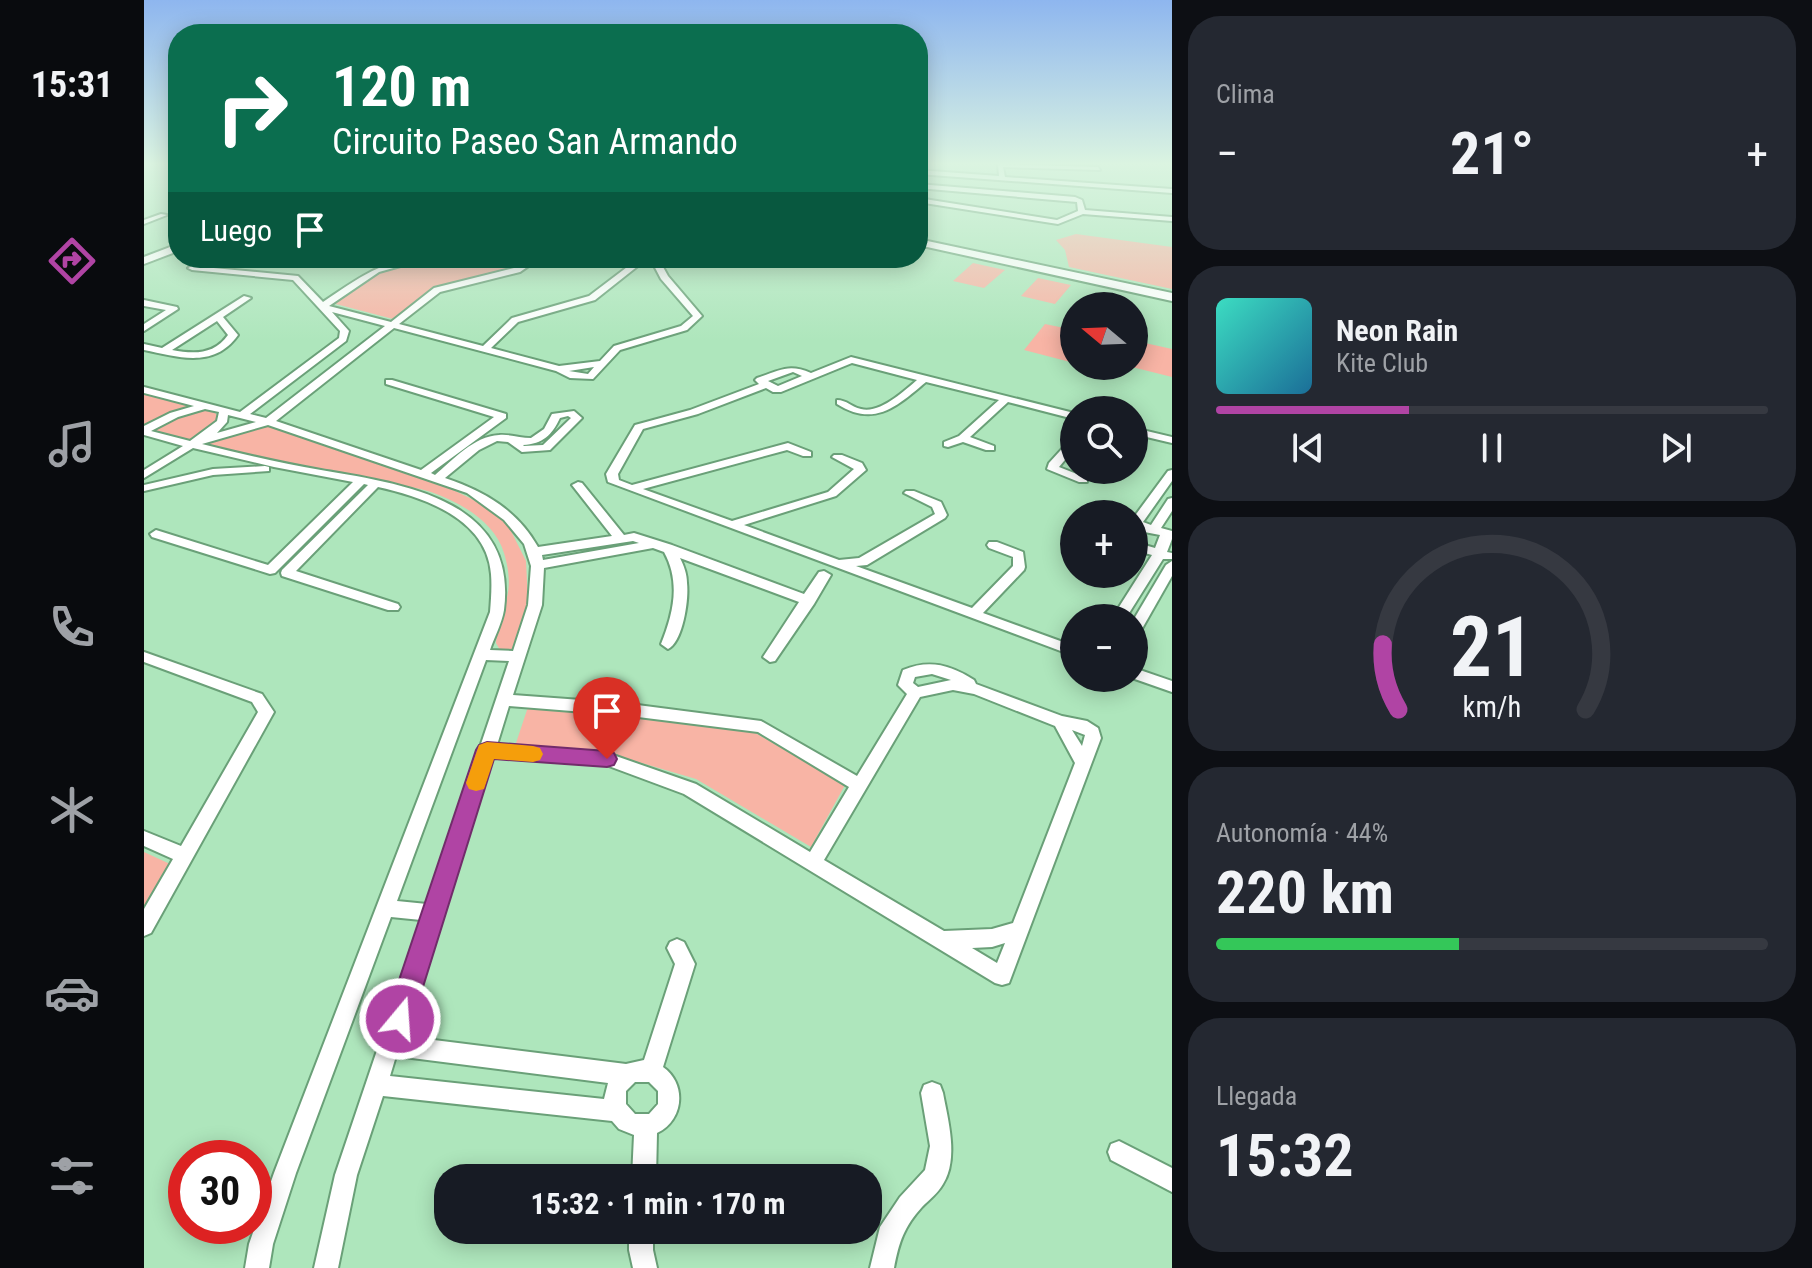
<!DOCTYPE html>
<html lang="es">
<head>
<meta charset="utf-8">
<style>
  :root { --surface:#171b24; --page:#242831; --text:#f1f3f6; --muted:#9ea1a6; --line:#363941; --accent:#b044a4 }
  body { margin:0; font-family:"Roboto Condensed",sans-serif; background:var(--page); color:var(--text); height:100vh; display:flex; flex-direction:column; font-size:30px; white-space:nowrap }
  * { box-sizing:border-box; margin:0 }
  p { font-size:26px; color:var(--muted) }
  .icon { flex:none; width:44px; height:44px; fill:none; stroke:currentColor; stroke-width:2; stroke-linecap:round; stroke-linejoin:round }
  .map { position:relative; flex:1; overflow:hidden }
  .panel { display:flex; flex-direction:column; gap:16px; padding:16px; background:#0d0f14; width:640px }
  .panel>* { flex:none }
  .guide { position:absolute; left:24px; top:24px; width:760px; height:244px; border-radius:32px; box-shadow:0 4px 20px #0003; background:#0b6e4f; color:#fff; overflow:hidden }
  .needle { width:52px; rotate:289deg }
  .controls { position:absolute; left:916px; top:292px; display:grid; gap:16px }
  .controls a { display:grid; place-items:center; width:88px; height:88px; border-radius:50%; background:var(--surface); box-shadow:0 4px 20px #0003; font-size:40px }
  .speed { position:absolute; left:24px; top:1140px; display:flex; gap:16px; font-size:40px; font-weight:700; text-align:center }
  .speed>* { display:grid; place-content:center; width:104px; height:104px; border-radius:50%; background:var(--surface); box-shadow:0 4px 20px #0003; line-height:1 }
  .speed .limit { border:12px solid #d22; background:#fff; color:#111 }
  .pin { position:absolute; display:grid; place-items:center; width:68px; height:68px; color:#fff; margin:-82px -34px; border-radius:50% 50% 50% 0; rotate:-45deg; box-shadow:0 0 8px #0007 }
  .pin .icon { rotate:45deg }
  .me { position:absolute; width:88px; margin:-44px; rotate:18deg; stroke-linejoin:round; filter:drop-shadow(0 0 6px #0008) }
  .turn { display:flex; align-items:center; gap:28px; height:168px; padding:0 32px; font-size:36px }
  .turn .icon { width:104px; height:104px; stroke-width:2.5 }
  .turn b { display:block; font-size:56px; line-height:68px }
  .then { display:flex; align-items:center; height:76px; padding:0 32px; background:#0003; gap:16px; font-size:30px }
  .big { font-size:60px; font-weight:700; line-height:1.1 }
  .panel .widget { flex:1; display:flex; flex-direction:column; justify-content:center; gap:12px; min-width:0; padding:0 28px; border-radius:32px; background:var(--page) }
  .panel .dial { align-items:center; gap:0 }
  .dial svg { height:208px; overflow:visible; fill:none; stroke:var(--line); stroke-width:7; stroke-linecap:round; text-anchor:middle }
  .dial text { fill:var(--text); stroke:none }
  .song { display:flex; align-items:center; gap:24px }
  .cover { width:96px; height:96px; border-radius:12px; background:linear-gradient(135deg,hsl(170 70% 55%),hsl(200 70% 35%)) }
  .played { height:8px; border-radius:4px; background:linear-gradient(90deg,var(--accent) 35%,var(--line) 35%) }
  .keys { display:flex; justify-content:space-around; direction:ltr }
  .heat { display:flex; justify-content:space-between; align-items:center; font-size:44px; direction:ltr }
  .charge { height:12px; border-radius:6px; background:linear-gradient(90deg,#34c759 44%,var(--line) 0) }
  .trip { position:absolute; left:290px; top:1164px; width:448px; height:80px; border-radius:32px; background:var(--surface); box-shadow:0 4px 20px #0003; font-weight:700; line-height:80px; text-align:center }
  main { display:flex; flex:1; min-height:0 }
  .menu { display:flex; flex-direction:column; width:144px; justify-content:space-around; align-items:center; background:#090b0e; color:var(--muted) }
  .menu .icon { width:56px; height:56px }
  .menu .active { color:var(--accent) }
  .menu b { font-size:36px; color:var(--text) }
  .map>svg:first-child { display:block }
  .green { fill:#f8b4a5 }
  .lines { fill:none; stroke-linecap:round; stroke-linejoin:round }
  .street-casing { stroke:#6aa078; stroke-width:4 }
  .secondary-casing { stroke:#6aa078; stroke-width:4 }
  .street { fill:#fff; fill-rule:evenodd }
  .secondary { fill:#fff; fill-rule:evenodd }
  .route { fill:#b044a4; stroke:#722c6b; stroke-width:2 }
  .slow { fill:#f59e0b }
</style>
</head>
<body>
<main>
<nav class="menu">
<b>15:31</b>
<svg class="icon active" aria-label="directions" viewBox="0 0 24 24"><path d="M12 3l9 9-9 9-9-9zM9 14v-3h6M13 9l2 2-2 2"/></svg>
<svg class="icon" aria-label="music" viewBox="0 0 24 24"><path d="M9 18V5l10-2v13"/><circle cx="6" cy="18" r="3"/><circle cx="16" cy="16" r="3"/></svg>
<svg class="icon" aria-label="phone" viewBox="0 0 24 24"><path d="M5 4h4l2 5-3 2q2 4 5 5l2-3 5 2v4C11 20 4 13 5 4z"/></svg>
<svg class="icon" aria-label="climate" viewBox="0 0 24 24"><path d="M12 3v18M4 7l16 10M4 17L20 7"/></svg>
<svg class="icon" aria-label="car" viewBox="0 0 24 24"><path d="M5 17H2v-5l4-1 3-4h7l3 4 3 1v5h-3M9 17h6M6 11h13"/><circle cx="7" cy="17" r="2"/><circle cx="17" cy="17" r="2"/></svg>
<svg class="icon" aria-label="filters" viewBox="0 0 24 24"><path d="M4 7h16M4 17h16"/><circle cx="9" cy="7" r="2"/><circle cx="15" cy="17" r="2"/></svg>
</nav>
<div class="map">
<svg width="1028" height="1268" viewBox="0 0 1028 1268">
  <rect width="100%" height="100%" fill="#aee6bc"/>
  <!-- green -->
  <g class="green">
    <path d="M932 234 1028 247V289L925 267 921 250 912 240Z"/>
    <path d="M293 258H385L370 268 290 288 249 319 188 303 233 271Z"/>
    <path d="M829 263 861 270 840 288 809 281Z"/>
    <path d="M894 278 927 285 911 304 877 296Z"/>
    <path d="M901 324 930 330V363L880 350Z"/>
    <path d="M1001 343 1028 349V377L984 366H990V358Z"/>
    <path d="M0 394 47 406 0 424Z"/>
    <path d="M57 410H68L75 417 48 440 10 430 26 420Z"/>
    <path d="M122 425 299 485 344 507 364 525 382 561 384 602 368 649 356 650 352 643C356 606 373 596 360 553 351 522 316 502 287 492 264 485 239 482 215 477 162 467 110 458 59 443Z"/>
    <path d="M384 707 469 713 608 731 701 785 667 847 552 779 464 753 371 746Z"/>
    <path d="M0 852 26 864 0 908Z"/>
  </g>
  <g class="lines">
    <defs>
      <g id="street">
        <path d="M854 164 954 167 956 170 859 167 861 177 1028 189V193L774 174V170L855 176Z"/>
        <path d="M774 184 931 197 938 200 941 210 1028 217V221L939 214 914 224 774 202V198L913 220 934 211 933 202 774 188Z"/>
        <path d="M17 214 23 215 0 224V220Z"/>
        <path d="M67 258H78L59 267 154 276 179 302C215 278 239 258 285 258L235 272 185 306 247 322 290 288 370 268 387 258H396L376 272 296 292 255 324 339 346 368 318 445 296 495 258H504L451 300 374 322 347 348 415 366 456 361 470 346 537 326 549 316 517 279 506 258H514L524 276 558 316 543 330 476 350 449 379 426 378 412 371 250 328 132 421 277 470 350 417 242 384V380H248L362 414V418L287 473 291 475C309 460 330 436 355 435 366 434 376 438 387 438L400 429 408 414 430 411 438 418 406 450 378 452 364 442 353 441 335 450 301 478C340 491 373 510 394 547L468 536 428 485 434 482 438 483 480 535 490 533 528 545 660 594 675 572 680 571 687 575 670 604 631 661 626 662 619 657 655 602 536 558C540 566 543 574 543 583 545 599 539 642 524 649L517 644C529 614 537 583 520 552L509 548 400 568 398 605 369 695 478 703 617 721 713 776 763 694 754 685 759 670C786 659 806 665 830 680L832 684 918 716 943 721 954 728 957 738 865 983 858 985 851 983 540 794 462 765 349 757 258 1036 482 1064 500 1060 531 964 523 948 526 942 533 939 540 942 551 964 519 1067C543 1084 540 1120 513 1133L512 1178H488L490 1135 475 1129 468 1121 239 1096 213 1175 194 1268H170L191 1175 277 920 247 917 152 1173 129 1244 125 1268H101L105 1244 130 1173 346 612C347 600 348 586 347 574 343 519 280 497 234 487L152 571 254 604 256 607 254 610H244L138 576 137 573 138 570 224 485 220 484 131 573 126 574 8 537 6 534 12 530 124 565 209 482 130 467 49 448 0 478V470L39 446 0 435V426L26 413 50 406 0 393V387L96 412 195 338 196 331 149 280 48 270 44 268ZM188 312 241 326 122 418 106 414 202 341 205 331ZM450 367 444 374 425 371ZM61 409 75 412 73 421 46 441 7 431 34 417ZM84 415 112 422 73 433 83 422ZM424 416 427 418 399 445 380 446 379 445C399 444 408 435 416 418ZM124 425 323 493 360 520 380 544 387 566 384 605 369 651 346 650C350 638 358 623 360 610 374 499 259 484 177 470 137 463 98 454 58 444ZM489 541 495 543 399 560 398 555ZM342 660 365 661 283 904 253 901ZM788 674 807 680 774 687 769 683 771 677ZM809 690 830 694 911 726 931 763 869 923 848 929 800 931 680 860 776 697ZM365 706 478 715 614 732 705 787 666 852 552 784 469 755 353 745ZM928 730 941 735 938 746ZM861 943 853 963 828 948 848 947ZM252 1056 464 1083 460 1099 246 1076ZM491 1082H505L514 1091V1104L505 1114H491L482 1104V1091Z"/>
        <path d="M100 296 107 298 79 317 94 335C70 369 35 357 0 350V344L18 348ZM73 321 84 335C70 355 50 354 28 350Z"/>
        <path d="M0 300 33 307 34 309 0 331V324L22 310 0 306Z"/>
        <path d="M707 357 930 413V419L864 402 826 437 850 446V450H842L819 442 804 447 800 446V442L815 436 855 400 782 382C753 406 731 428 693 404V400C703 400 707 407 717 409 736 414 760 391 773 380L708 363 637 392H629L622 388 554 414 499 429 474 474 475 480 488 485 644 443 667 452V456H659L643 450 499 489 588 521 684 492 710 469 688 457 690 455H698L718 463 722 470 692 496 600 525 695 560 715 558 791 514 788 507 760 493 762 491H770L797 502 803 515 801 518 723 565 712 566 828 608 869 566V557L845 548 843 545 845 542H853L879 552 881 567 880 570 839 613 930 646V656L464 482 462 474 491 425 546 410 615 384 611 380 613 378C635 371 644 363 667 373ZM649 372 658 376 634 386 624 381Z"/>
        <path d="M990 428 1028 437V443L990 434Z"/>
        <path d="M930 439V449L915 467 943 478V482H935L903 469 905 463 926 440Z"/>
        <path d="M121 466 125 467V471L69 475 0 491V485L69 469Z"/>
        <path d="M1028 470V481L999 522 1007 525 1024 499 1028 498V511L1017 528 1028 531V539L1023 552 1028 553V559H1019L982 618H968L1008 555 990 550V542L1011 548 1016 535 990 530V517L1024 471Z"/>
        <path d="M1028 561V576L995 634 990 636V619L1022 565Z"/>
        <path d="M0 652 118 694 130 712 7 933 0 936V909L29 859 0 846V831L37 846 114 712 108 702 0 662Z"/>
        <path d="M990 668 1028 681V692L988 678Z"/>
        <path d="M788 1082 796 1085 799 1093C804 1120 815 1159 799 1184 794 1193 785 1200 778 1207 760 1227 755 1242 750 1268H726L736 1227 756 1197 781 1170 786 1146 777 1093 780 1085Z"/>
        <path d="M975 1141 1028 1168V1192L967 1160 964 1152 967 1144Z"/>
        <path d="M485 1230H509V1250L513 1268H489L485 1250Z"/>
      </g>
      <g id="secondary">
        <path d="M774 239 1028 293V301L774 245Z"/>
        <path d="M34 244V251L0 264V257Z"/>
      </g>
    </defs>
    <!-- street casing -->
    <use href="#street" class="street-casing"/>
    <!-- secondary casing -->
    <use href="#secondary" class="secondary-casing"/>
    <!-- street -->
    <use href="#street" class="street"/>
    <!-- secondary -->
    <use href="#secondary" class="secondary"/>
  </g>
  <!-- sky -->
  <linearGradient id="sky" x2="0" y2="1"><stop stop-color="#8eb6ef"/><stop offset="0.48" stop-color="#dbf4e1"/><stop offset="1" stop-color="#dbf4e1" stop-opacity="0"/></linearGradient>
  <rect width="1028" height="341" fill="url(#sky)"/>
  <!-- route -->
  <path class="route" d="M343 742 463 751 470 753 473 759 470 765 463 767 350 759 269 1019 265 1028 256 1032 246 1028 242 1019 332 750 335 745Z"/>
  <!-- slow -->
  <path class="slow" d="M343 742 389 746 396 748 399 754 396 760 389 762 350 759 340 789 332 791 325 789 322 783 335 745Z"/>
</svg>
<div class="controls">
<a><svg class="needle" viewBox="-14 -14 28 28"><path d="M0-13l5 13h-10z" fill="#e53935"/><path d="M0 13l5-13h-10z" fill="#9ea1a6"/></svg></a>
<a><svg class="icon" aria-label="search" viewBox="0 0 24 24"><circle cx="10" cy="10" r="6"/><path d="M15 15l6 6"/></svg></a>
<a>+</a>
<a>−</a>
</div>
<div class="speed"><div class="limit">30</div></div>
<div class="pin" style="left:463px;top:759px;background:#d93025"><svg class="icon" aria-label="arrive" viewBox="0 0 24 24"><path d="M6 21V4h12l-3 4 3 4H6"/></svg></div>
<svg class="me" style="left:256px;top:1019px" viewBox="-20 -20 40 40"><circle r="17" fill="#b044a4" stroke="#fff" stroke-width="3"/><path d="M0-11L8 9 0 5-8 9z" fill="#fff"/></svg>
<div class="trip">15:32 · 1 min · 170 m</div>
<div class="guide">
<div class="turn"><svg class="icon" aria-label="right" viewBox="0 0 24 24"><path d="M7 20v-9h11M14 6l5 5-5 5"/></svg><div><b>120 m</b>Circuito Paseo San Armando</div></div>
<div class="then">Luego<svg class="icon" aria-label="arrive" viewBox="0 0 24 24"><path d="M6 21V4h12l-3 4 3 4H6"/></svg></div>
</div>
</div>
<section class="panel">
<div class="widget"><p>Clima</p>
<div class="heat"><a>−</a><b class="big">21°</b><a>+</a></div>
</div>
<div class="widget">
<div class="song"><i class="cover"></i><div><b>Neon Rain</b><p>Kite Club</p></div></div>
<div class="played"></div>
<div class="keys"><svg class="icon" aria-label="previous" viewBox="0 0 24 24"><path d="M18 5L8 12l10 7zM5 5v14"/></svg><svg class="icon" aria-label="pause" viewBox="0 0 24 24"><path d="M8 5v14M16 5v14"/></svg><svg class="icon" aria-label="next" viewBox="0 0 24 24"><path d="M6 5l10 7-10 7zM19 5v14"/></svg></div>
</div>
<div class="widget dial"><svg viewBox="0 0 100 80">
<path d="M14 69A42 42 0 1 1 86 69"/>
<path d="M14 69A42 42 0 0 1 8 44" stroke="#b044a4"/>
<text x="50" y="56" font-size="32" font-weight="700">21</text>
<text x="50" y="72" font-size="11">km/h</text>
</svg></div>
<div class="widget"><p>Autonomía · 44%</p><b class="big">220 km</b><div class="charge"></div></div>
<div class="widget"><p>Llegada</p><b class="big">15:32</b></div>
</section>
</main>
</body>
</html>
